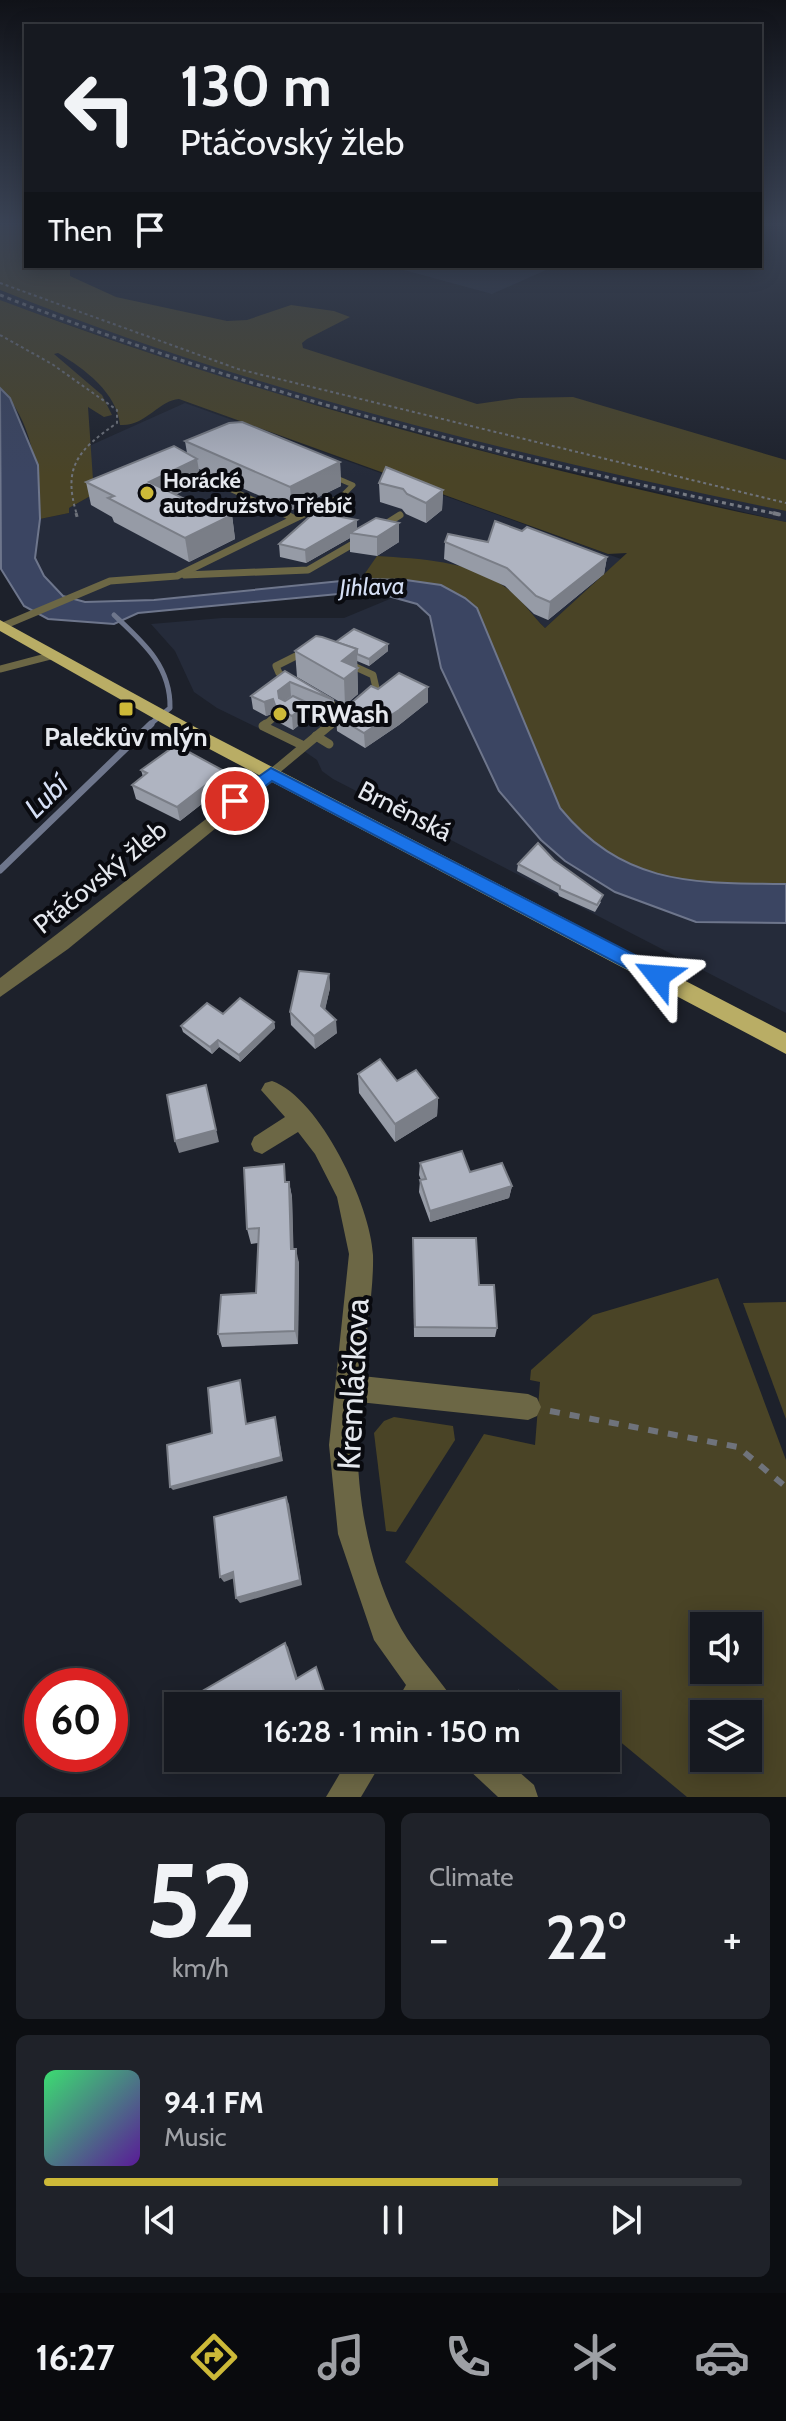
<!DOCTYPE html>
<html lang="en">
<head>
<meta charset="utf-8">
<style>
  :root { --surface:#161920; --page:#1f2229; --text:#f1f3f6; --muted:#9ea0a5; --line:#35383e; --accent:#cdb938 }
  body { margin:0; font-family:Cabin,sans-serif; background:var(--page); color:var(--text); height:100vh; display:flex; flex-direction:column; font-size:30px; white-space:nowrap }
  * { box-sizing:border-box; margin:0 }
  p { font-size:26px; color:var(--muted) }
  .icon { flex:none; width:44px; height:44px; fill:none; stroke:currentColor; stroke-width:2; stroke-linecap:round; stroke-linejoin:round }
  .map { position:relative; height:1797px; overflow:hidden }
  .details { display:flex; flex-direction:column; gap:16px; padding:16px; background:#0c0e12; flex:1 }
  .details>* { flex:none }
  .banner { position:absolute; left:24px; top:24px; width:738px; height:244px; border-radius:0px; box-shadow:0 4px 20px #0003,0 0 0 2px var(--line); background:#161920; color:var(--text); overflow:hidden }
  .buttons { position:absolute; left:690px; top:1612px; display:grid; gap:16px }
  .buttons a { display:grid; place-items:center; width:72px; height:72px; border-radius:0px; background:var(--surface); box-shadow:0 4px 20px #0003,0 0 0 2px var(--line); font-size:40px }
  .speed { position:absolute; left:24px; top:1668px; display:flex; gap:16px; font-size:40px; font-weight:700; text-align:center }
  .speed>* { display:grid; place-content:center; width:104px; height:104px; border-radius:50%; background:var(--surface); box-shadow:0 4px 20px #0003,0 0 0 2px var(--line); line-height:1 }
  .speed .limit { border:12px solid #d22; background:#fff; color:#111 }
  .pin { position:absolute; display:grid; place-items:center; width:68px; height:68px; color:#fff; margin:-34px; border:4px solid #fff; border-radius:50%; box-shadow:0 2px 8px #0007 }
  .me { position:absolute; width:88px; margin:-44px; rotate:298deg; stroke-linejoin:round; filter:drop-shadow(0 0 6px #0008) }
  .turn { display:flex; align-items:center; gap:28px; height:168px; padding:0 24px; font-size:36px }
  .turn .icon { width:104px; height:104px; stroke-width:2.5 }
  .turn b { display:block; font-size:56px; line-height:68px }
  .then { display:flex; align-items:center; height:76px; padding:0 24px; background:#0003; gap:16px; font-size:30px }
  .big { font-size:60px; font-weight:600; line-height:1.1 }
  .details .card { flex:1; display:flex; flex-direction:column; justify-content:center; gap:12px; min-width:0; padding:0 28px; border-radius:12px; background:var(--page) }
  .details .dial { align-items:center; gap:0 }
  .dial b { font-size:104px; line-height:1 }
  .song { display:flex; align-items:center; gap:24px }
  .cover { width:96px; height:96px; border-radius:12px; background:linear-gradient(135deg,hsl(140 70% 55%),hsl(270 70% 35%)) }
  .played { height:8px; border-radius:4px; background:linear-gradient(90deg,var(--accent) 65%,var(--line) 65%) }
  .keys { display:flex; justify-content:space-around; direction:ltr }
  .heat { display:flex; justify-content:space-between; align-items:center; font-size:44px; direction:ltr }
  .details .tiles { flex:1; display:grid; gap:16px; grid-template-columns:1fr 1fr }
  .card:last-child { grid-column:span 2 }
  .trip { position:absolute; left:164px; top:1692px; width:456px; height:80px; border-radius:0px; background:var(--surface); box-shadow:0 4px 20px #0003,0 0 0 2px var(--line); font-weight:600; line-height:80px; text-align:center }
  .tab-bar { display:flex; height:128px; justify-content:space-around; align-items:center; background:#090a0d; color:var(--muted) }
  .tab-bar .icon { width:56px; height:56px }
  .tab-bar .selected { color:var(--accent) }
  .tab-bar b { font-size:36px; color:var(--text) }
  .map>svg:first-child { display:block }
  .built { fill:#252b3a }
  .green { fill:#4a4426; fill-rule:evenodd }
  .water { fill:#3b4562; stroke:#6e768c; stroke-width:2 }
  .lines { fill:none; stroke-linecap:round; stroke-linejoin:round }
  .stream-far1 { stroke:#6e768c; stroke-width:5 }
  .stream { stroke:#6e768c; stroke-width:7 }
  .path-far2 { stroke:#6f737b; stroke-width:2; stroke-dasharray:3 3; stroke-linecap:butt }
  .path-far1 { stroke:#6f737b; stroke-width:3; stroke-dasharray:4 4; stroke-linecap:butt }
  .path { stroke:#6f737b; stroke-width:6; stroke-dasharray:10 10; stroke-linecap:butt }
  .service-far2 { stroke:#6c6745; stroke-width:5 }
  .service-far1 { stroke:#6c6745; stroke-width:7 }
  .service { stroke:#6c6745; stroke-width:9 }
  .minor { fill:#6c6745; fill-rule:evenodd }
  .primary { fill:#b9ad65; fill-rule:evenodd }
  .rail-far1 { stroke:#777b83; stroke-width:3; stroke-dasharray:4 4; stroke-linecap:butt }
  .rail { stroke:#777b83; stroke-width:4; stroke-dasharray:7 7; stroke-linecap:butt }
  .wall { fill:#969ba6 }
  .shaded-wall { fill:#7a7e87 }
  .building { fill:#afb4c1; stroke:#7a7e87; stroke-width:2 }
  .route { fill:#1a73e8; stroke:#114b97; stroke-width:2 }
  .poi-dot { fill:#cdb938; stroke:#090a0f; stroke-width:3 }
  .labels { text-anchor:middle; stroke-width:8; stroke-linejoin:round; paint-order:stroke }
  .far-poi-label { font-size:22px; font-weight:bold; fill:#e5e8ee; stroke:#090a0f; text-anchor:start }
  .far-water-label { font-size:24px; font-style:italic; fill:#d5dff5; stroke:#090a0f }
  .poi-label { font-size:26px; font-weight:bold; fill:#e5e8ee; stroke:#090a0f; text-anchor:start }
  .street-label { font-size:26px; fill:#e5e8ee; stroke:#090a0f }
  .water-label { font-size:28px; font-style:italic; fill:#d5dff5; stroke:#090a0f }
  .near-street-label { font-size:32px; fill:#e5e8ee; stroke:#090a0f }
</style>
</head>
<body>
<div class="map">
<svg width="786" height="1797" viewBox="0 0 786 1797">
  <rect width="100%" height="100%" fill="#1d212b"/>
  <!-- built -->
  <g class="built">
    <path d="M389 266H555L492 294Z"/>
    <path d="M0 290 120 335 250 377 509 447 786 511V522L500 455 237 383 6 303 0 300Z"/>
    <path d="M185 403 621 559 545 628 505 586 378 556 361 579 154 600 85 602 63 596 44 576 35 558 40 519 69 513V508L94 494 89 446Z"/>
    <path d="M397 596 418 604 430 616 441 668 499 791 541 840 565 861 615 892 696 922 786 923V1013L333 779 322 771 317 760 301 749 217 708 194 692 175 651 151 624 222 618H344Z"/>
  </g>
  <!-- green -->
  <g class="green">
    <path d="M0 225H26V266H73L70 269V276L116 297 227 321 247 320 291 305 334 311 350 317 307 339 302 343 303 348 477 404 519 398 573 397 786 460V511C524 457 248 390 0 290Z"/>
    <path d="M0 300C255 396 519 466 786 522V884C693 883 624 886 560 808L477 608 406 580 361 579 377 556C421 559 468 560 505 587 520 597 532 615 545 628L627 553 608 554 179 399C159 400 145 427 120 425 117 393 85 369 58 353L54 354 102 395 112 415 104 417 88 407 94 494 69 508V513L40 519C38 474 34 422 0 388Z"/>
    <path d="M718 1278 786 1460V1797H687L606 1730V1706H578L405 1562 484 1434 535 1445 540 1382 530 1380 531 1370 593 1315ZM704 1626H748V1670H704ZM704 1714H748V1758H704Z"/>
    <path d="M786 1302V1419L743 1303Z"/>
    <path d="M394 1417 453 1426 455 1440 396 1532 386 1531 374 1433 384 1421Z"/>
  </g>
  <!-- water -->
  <path class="water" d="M0 388 10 398 38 465 40 519 35 558 44 576 63 596 85 602 154 600 361 579 406 580 441 585 465 598 477 608 560 808C624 886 693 883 786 884V923L696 922 615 892 565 861 541 840 499 791 441 668 430 616 417 604 370 591 138 613 114 624 48 619 24 606 1 569Z"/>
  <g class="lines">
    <!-- stream-far1 -->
    <path class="stream-far1" d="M114 615C143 642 171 666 170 708L148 726"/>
    <!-- stream -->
    <path class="stream" d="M0 870 151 724"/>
    <!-- path-far2 -->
    <g class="path-far2">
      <path d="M0 283 238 369 786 503"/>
      <path d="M0 335 52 364 117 410V423C78 450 62 467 77 515"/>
    </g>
    <!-- path-far1 -->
    <path class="path-far1" d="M76 513 78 520"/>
    <!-- path -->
    <path class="path" d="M550 1411 738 1447 786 1487"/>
    <!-- service-far2 -->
    <g class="service-far2">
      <path d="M190 471 287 515"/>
      <path d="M302 515 342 496 353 485 332 476"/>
    </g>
    <!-- service-far1 -->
    <g class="service-far1">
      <path d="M283 513 293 518"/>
      <path d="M381 527 400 515"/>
      <path d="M185 575 308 570 358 541"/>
      <path d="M3 626 110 581 177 576 306 513"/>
      <path d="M349 664 373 675 376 688 370 695"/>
      <path d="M0 669 54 655"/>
      <path d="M290 681 279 673 276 666 304 652"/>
      <path d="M324 699 345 712"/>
      <path d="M300 705 333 722"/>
      <path d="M264 726 272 719"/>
      <path d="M329 726 345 712"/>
    </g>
    <!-- service -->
    <g class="service">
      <path d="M266 724 263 726 304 746"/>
      <path d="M316 736 329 744"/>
      <path d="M271 774 331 724"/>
    </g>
    <!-- minor -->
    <g class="minor">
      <path d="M271 769 279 774 277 778 68 949 0 997V978Z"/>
      <path d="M272 1081C320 1098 371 1206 373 1255 374 1290 365 1340 362 1376L528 1394 537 1398 541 1407 537 1416 528 1420 359 1402C353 1475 364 1553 396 1619 409 1646 433 1671 450 1695L455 1706H394L406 1685 374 1640 338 1534 329 1445 349 1254 337 1197 315 1154 298 1132 262 1154 254 1151 251 1144 254 1137 285 1117 261 1090 265 1083Z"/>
      <path d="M349 1758H384L361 1797H326Z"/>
      <path d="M463 1758H503L534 1785 538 1797H498L468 1769Z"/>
    </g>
    <!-- primary -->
    <path class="primary" d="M0 620 195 727 786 1033V1054L183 735 0 631Z"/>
    <!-- rail-far1 -->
    <path class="rail-far1" d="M0 295C252 394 518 461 782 515"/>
    <!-- rail -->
    <path class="rail" d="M773 513 786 516"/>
  </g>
  <!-- wall -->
  <g class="wall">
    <path d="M185 441 340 462 341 486 292 510 199 469 201 482 175 495 199 506 232 515 235 539 189 562 114 522 112 517 91 505 86 482 187 453Z"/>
    <path d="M379 483 443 490 442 510 426 523 406 514 402 509 380 502Z"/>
    <path d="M399 523V542L377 556 350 552V538L306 563 280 557 279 544 357 529Z"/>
    <path d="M522 531 607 557 604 574 548 620 534 614 505 586 444 559 445 542H488Z"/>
    <path d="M336 642 388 651 369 666 357 661 358 694 345 705 297 677 295 651Z"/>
    <path d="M285 671 334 700 335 714 306 702 308 703 309 717 293 730 278 722 275 713 266 716 253 709 251 696Z"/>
    <path d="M378 689 428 702 399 725 365 748 337 731 336 716Z"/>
    <path d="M141 770 226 785 180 821 136 799 132 785 143 777Z"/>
    <path d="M554 860 601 902 595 912 559 896 558 893 517 871 518 864Z"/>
    <path d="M329 974 330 988 325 1009 337 1033 315 1049 291 1025 290 1012Z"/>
    <path d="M223 1014 274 1022 275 1028 240 1062 219 1047 212 1054 183 1032 181 1026Z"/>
    <path d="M358 1074 397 1081 438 1098 437 1116 395 1142 359 1093Z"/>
    <path d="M420 1163 470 1172 512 1186 509 1198 430 1222 419 1192 420 1180H421L419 1175Z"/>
    <path d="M287 1182H289L292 1197 293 1249 299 1263 298 1344 222 1347 218 1334 256 1293 258 1243 251 1244 247 1229Z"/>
    <path d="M413 1249 479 1285 497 1328 495 1337H414Z"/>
    <path d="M519 1691 537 1706H509L514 1695Z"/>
  </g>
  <!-- shaded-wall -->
  <g class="shaded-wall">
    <path d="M197 459 201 482 153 506 149 482Z"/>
    <path d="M340 462 341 486 292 510 290 487Z"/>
    <path d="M443 490 442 510 426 523V503Z"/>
    <path d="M232 515 235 539 189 562 185 538Z"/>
    <path d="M357 520V533H350V538L306 563 305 550Z"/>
    <path d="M399 523V542L377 556V537Z"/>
    <path d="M607 557 604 574 548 620 550 602Z"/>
    <path d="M388 644V651L369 666V659Z"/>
    <path d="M357 649 358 694 345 705 344 679 342 661Z"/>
    <path d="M290 682 291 696 280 704V712L278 691Z"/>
    <path d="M428 687V702L399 725 365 748 364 733Z"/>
    <path d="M273 699 275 713 266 716 264 702Z"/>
    <path d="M308 703 309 717 293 730 292 716Z"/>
    <path d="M224 771 226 785 180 821 177 807Z"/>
    <path d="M329 974 330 988 323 1019 321 1006Z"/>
    <path d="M336 1020 337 1033 315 1049 314 1036Z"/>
    <path d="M274 1022 275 1028 240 1062 239 1055Z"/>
    <path d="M218 1040 219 1047 212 1054 210 1047Z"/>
    <path d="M206 1085 219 1142 179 1153 175 1141Z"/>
    <path d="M438 1098 437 1116 395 1142V1124Z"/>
    <path d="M289 1182 292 1197 294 1263 291 1249Z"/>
    <path d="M512 1186 509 1198 430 1222V1211Z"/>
    <path d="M296 1249 299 1263 298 1344 295 1331Z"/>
    <path d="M275 1417 283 1461 173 1490 170 1487Z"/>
    <path d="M286 1497 289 1504 302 1585 240 1603 236 1598Z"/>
    <path d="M233 1572 237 1577 224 1582 220 1577Z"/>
    <path d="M285 1643 288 1647 299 1682 296 1679Z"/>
    <path d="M243 1758H249L225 1772H220Z"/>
    <path d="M292 1758H296L274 1772 271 1771Z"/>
  </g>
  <!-- building -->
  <g class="building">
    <path d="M242 422 340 462 290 487 185 441 229 423Z"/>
    <path d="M174 446 197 459 149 482 199 506 206 503 232 515 185 538 108 498 114 496 86 482Z"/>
    <path d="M386 467 443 490 426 503 407 494 403 489 379 483Z"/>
    <path d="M315 512 357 520 305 550 279 544Z"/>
    <path d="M376 518 399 523 377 537 350 533Z"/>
    <path d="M495 521 522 531 527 527 607 557 550 602 536 596 507 568 445 542 448 534 488 542Z"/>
    <path d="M354 629 388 644 369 659 357 654V649L336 642Z"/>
    <path d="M316 636 322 637 357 649 342 661 358 668 344 679 295 651Z"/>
    <path d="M285 671 334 700 290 682 278 691 279 698 285 701 293 696 308 703 292 716 276 708 273 699 264 702 251 696Z"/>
    <path d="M399 673 428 687 399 710 364 733 336 716 371 686 378 689Z"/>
    <path d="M176 745 224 771 177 807 132 785 147 773 141 770Z"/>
    <path d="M538 843 554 860 603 895 597 905 560 889V886L518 864Z"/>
    <path d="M299 971 329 974 321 1006 336 1020 314 1036 290 1012Z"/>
    <path d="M240 998 274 1022 239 1055 218 1040 210 1047 181 1026 207 1003 223 1014Z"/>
    <path d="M380 1059 397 1081 416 1070 438 1098 395 1124 358 1074Z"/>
    <path d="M206 1085 216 1130 175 1141 167 1095Z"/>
    <path d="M462 1151 470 1172 502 1163 512 1186 430 1211 420 1180 426 1179 420 1163Z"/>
    <path d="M284 1164 285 1182H289L291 1249H296L295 1331 218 1334 221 1295 256 1293 259 1228 247 1229 244 1168Z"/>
    <path d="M413 1238H476L479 1285H494L497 1328 415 1327Z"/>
    <path d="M240 1380 246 1424 275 1417 281 1457 170 1487 167 1445 212 1433 208 1388Z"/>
    <path d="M286 1497 300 1580 236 1598 233 1572 220 1577 214 1517Z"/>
    <path d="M285 1643 296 1679 316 1667 329 1706H203L199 1693Z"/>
    <path d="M519 1691 537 1706H512Z"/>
    <path d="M217 1758H243L220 1772Z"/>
    <path d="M267 1758H292L271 1771Z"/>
  </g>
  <!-- sky -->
  <linearGradient id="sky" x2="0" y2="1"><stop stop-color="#101218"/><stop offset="0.47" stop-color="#3a4355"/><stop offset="1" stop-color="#3a4355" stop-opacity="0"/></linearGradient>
  <rect width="786" height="476" fill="url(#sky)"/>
  <!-- route -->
  <path class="route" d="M271 768 664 970 667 976 664 981H651L272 781 241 805H230L227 801 230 797Z"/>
  <!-- markers -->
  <g class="poi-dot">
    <circle cx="147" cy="493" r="8"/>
    <rect x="118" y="701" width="16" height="16" rx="4"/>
    <circle cx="280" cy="714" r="8"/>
  </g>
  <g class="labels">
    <!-- far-poi labels -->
    <g class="far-poi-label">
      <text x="163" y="488">Horácké<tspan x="163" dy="25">autodružstvo Třebíč</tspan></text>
    </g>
    <!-- far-water labels -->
    <g class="far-water-label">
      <text transform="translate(372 587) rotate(-2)" y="8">Jihlava</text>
    </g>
    <!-- poi labels -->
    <g class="poi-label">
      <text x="296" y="723">TRWash</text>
      <text x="126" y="746" text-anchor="middle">Palečkův mlýn</text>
    </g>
    <!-- street labels -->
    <g class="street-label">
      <text transform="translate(405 811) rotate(27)" y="9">Brněnská</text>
      <text transform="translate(100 877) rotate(-39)" y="9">Ptáčovský žleb</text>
    </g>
    <!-- water labels -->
    <g class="water-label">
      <text transform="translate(46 796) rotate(-44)" y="10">Lubí</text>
    </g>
    <!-- near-street labels -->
    <g class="near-street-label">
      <text transform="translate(353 1384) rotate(-87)" y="11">Kremláčkova</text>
    </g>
  </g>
</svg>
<div class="buttons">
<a><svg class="icon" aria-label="sound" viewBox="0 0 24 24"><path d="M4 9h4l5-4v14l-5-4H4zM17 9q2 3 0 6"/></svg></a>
<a><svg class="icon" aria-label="layers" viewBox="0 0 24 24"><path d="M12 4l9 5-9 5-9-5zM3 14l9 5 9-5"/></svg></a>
</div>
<div class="speed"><div class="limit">60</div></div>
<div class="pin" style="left:235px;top:801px;background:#d93025"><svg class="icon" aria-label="arrive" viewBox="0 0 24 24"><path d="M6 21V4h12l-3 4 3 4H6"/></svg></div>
<svg class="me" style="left:658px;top:976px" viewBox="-20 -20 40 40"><path d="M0-17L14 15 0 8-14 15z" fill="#1a73e8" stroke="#fff" stroke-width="4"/></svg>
<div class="trip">16:28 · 1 min · 150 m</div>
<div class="banner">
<div class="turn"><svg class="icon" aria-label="left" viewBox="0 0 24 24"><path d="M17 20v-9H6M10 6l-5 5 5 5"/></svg><div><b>130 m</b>Ptáčovský žleb</div></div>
<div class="then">Then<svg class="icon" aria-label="arrive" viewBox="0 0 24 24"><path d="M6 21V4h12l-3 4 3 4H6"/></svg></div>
</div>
</div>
<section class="details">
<div class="tiles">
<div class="card dial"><b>52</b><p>km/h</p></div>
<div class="card"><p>Climate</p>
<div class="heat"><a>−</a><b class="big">22°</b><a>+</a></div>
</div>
<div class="card">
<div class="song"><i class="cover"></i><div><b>94.1 FM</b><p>Music</p></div></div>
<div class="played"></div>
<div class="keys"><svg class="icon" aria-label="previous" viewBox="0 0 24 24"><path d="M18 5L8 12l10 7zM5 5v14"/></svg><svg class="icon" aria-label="pause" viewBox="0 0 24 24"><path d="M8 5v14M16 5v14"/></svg><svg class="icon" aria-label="next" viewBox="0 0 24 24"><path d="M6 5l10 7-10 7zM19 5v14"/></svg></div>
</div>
</div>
</section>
<nav class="tab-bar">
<b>16:27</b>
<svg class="icon selected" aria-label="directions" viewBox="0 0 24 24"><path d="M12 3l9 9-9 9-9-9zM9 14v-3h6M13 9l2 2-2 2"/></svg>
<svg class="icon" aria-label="music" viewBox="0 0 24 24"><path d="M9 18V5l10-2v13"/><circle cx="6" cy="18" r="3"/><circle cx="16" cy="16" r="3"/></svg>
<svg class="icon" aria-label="phone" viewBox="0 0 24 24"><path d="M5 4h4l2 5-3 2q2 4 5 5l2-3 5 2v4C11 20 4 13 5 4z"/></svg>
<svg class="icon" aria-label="climate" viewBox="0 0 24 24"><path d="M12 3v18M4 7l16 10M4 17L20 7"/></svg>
<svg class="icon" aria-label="car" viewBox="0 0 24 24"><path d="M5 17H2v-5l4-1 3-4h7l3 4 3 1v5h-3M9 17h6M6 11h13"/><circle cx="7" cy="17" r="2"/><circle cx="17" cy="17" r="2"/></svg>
</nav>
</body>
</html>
